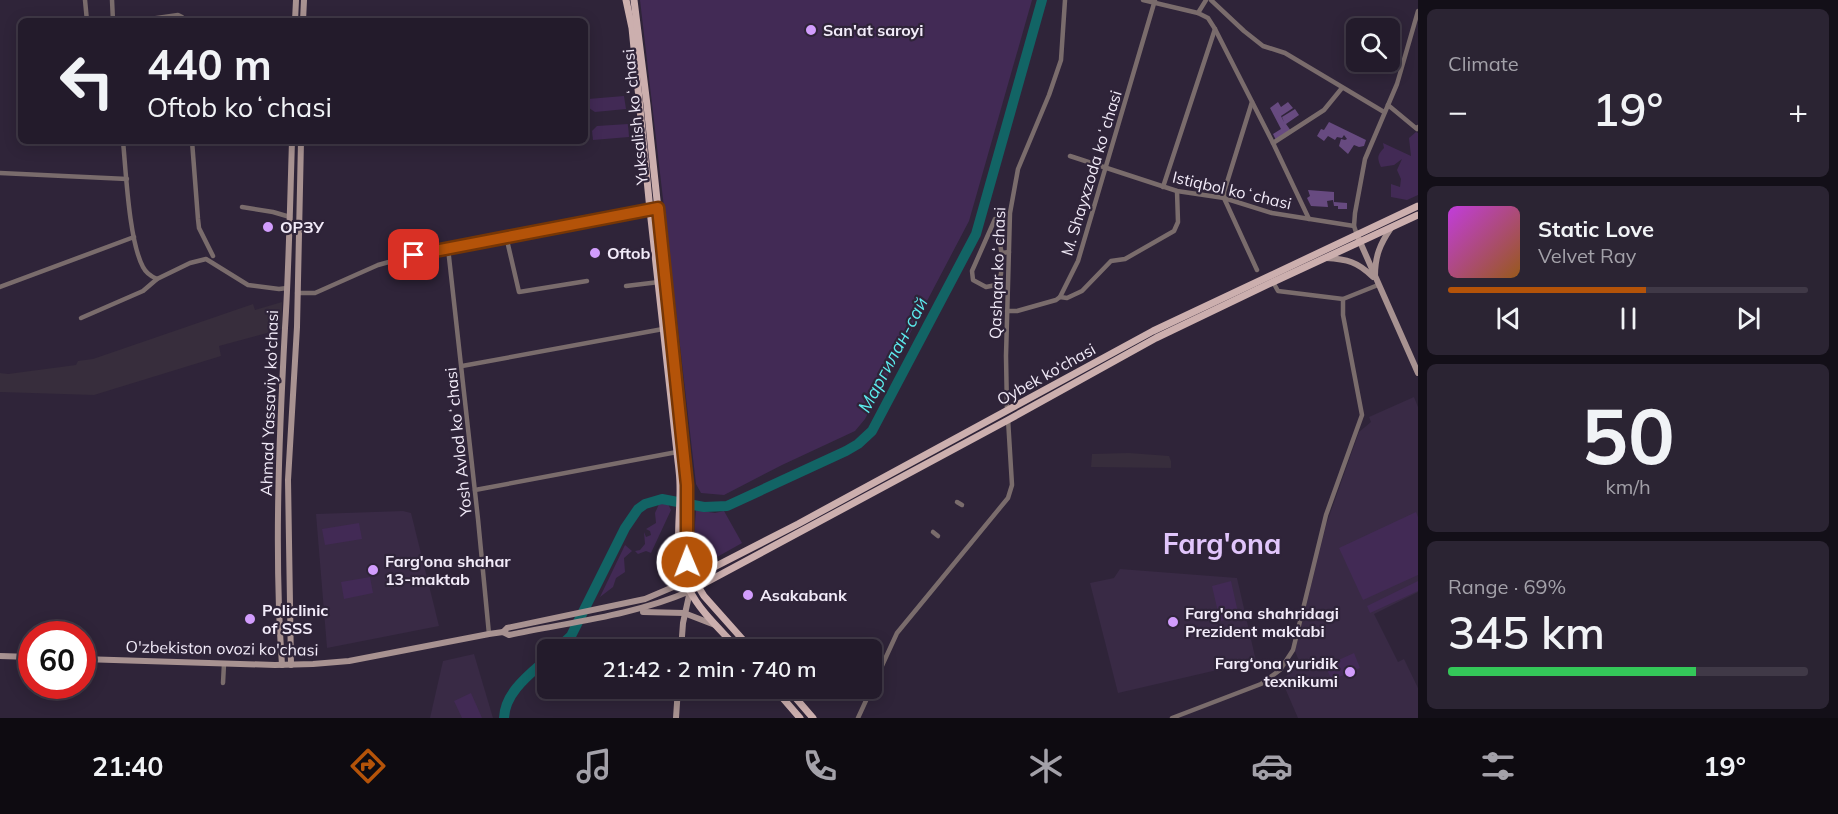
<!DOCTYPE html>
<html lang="en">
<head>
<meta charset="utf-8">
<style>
  :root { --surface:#231b2b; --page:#2b2433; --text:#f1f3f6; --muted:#a3a1a9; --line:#403947; --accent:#b45309 }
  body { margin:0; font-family:Mulish,sans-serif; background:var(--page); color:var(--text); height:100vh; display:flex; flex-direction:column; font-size:22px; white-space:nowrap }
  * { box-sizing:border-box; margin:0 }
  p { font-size:20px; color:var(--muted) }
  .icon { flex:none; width:33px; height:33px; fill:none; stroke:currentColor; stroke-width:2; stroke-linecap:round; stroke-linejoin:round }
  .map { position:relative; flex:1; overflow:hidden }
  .drawer { display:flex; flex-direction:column; gap:9px; padding:9px; background:#130f18; width:420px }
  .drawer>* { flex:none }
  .top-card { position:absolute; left:18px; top:18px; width:570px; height:126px; border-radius:9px; box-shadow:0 3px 15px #0003,0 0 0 2px var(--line); background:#231b2b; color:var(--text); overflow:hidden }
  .fabs { position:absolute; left:1346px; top:18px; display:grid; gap:12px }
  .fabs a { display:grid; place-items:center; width:54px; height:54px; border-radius:9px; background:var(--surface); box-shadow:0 3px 15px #0003,0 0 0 2px var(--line); font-size:30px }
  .speed { position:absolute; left:18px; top:621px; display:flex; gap:12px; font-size:30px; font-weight:700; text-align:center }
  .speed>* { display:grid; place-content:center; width:78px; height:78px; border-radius:50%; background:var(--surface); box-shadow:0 3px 15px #0003,0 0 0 2px var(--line); line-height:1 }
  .speed .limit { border:9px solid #d22; background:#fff; color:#111 }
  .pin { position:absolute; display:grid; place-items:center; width:51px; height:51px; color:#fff; margin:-26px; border-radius:12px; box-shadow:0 3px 9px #0006 }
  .me { position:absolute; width:66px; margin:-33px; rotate:359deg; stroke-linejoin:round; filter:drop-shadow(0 0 4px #0008) }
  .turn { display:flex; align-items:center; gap:21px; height:126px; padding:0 30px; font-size:27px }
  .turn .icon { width:78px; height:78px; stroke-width:2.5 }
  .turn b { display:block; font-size:42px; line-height:51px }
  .big { font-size:45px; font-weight:600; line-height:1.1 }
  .drawer .tile { flex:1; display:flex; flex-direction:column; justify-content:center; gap:9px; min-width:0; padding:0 21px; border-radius:9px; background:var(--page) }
  .drawer .dial { align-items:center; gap:0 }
  .dial b { font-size:78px; line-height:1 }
  .song { display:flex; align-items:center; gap:18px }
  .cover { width:72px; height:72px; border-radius:9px; background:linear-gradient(135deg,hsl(290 70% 55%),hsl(30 70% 35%)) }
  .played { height:6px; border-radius:3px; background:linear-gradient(90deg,var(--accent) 55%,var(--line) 55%) }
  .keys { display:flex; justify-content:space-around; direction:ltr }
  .heat { display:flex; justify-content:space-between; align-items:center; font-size:33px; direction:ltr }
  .charge { height:9px; border-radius:4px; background:linear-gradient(90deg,#34c759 69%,var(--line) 0) }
  .trip { position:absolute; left:537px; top:639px; width:345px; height:60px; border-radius:9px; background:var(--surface); box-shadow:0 3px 15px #0003,0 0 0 2px var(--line); font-weight:600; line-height:60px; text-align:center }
  .tabs { display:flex; height:96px; justify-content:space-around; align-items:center; background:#0e0b11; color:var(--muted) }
  .tabs .icon { width:42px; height:42px }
  .tabs .on { color:var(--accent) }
  .tabs b { font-size:27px; color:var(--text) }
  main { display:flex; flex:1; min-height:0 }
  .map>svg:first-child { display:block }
  .built { fill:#392a45 }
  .industrial { fill:#372d3c }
  .green { fill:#422a55 }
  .forest { fill:#674a80 }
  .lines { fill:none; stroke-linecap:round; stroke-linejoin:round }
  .river { stroke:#126465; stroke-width:10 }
  .street { stroke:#7a6c6c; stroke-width:4.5 }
  .secondary { stroke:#a89291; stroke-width:6 }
  .primary { stroke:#ccafae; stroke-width:7 }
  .route-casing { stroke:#753606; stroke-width:15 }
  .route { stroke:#b45309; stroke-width:10 }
  .poi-dot { fill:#d29dfd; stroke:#2f2439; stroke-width:2 }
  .labels { text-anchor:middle; stroke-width:4.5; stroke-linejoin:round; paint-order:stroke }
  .poi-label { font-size:16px; font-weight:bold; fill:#f2ebf9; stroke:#2f2439; text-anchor:start }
  .street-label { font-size:16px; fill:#f2ebf9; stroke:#2f2439 }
  .water-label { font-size:18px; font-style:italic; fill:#5cebed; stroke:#2f2439 }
  .town-label { font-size:28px; font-weight:bold; fill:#e1c5fb; stroke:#2f2439 }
</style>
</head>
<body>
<main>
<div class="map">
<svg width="1418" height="718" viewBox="0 0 1418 718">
  <rect width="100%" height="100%" fill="#2f2439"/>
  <!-- built -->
  <g class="built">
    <path d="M1414 397 1418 407V592L1374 614 1398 662 1404 659 1418 688V718H1298L1282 681 1299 661 1295 651 1326 525 1359 432 1371 422 1369 417Z"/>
    <path d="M403 511 411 513 439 626 327 648 316 514Z"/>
    <path d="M1120 569 1237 578 1256 661 1118 693 1090 583 1114 578Z"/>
    <path d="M474 654 493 718H430L443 661Z"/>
  </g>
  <!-- industrial -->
  <g class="industrial">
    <path d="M282 302V329L219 346 221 356 94 395 0 392V373L8 374 76 365 78 361 93 359 253 304 255 310Z"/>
    <path d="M1129 453 1169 456 1171 461V468L1091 467 1092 454Z"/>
  </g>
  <!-- green -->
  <g class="green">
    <path d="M640 0H1032L969 221 865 419 855 431 782 465 724 495 701 493 696 484Z"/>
    <path d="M624 96 626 109 595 112 589 108 588 99Z"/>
    <path d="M628 124 629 137 593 140 592 131 597 126Z"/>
    <path d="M1416 132 1418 133V195L1407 200 1391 197V184L1400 187 1401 179 1397 170 1402 159 1394 165 1381 167C1377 158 1377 155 1384 148L1383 143 1411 156 1409 138Z"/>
    <path d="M659 504H668L671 510 651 553 646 551 638 554 635 551 640 550 645 544 644 532 646 537 651 535 650 531 646 529 656 523 655 513Z"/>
    <path d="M696 510 715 513 724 511 742 543 710 561H700L693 552Z"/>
    <path d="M1416 512 1418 517V575L1363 600 1339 548Z"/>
    <path d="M359 523 362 539 325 545 322 529Z"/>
    <path d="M625 545 632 551 624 558 625 572 616 578 613 587 600 597Z"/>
    <path d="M370 577 373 593 344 599 341 582Z"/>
    <path d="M1231 581 1239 617 1220 621 1212 586Z"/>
    <path d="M1418 581V591L1370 613 1367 606Z"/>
    <path d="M1354 653 1360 668 1332 680 1325 666Z"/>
    <path d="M471 693 482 718H462L454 701Z"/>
  </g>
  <!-- forest -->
  <g class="forest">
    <path d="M1278 102 1281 107 1288 102 1293 108 1281 116 1284 122 1282 117 1295 109 1299 115 1286 124 1291 131 1276 140 1273 134 1281 129 1270 108Z"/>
    <path d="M1329 122 1366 140 1364 146 1359 147 1354 145 1348 154 1339 146 1341 139 1345 140 1347 139 1344 135 1342 138 1337 137 1335 140 1328 136 1324 141 1317 136 1321 129 1324 130Z"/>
    <path d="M1308 190 1334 192V202L1347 203V209H1338V206H1334L1333 200 1327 201 1328 207 1311 206 1307 198 1310 196Z"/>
  </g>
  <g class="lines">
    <!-- river -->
    <g class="river">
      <path d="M556 650 571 636 625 528 638 509 645 504 662 499 704 507 727 506 846 451 858 444 872 431 976 234 1042 0"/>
      <path d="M504 718C505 692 530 674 548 658"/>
    </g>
    <!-- street -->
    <g class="street">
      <path d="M85 0 87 21"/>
      <path d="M112 0 113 21"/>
      <path d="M1143 0 1198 13"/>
      <path d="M1206 0 1198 13 1208 18 1215 29 1273 143 1309 219"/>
      <path d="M1211 0 1244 31 1263 46 1285 53 1384 112"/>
      <path d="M136 21 178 15 182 17 183 21"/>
      <path d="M1252 102 1224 192V198L1257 270"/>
      <path d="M1388 105 1417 129 1418 127"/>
      <path d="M123 141C126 172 129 241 143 267 146 273 150 276 157 279L190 263 206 259 248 285 279 289 287 288"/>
      <path d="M192 141 198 219 199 228 213 256"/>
      <path d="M1273 143 1324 110 1342 88"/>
      <path d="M1070 156 1177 191 1224 198 1272 213 1354 226"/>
      <path d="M0 173 127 179"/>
      <path d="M1163 187 1215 29"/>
      <path d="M242 207 273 212 290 217"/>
      <path d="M1357 235 1354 226 1355 213 1365 159 1397 84 1418 11"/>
      <path d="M506 236 519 292 587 281"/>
      <path d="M448 248 478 519 489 634"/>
      <path d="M1002 253C997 242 1004 230 1000 220L995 219 972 271 973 280 986 287 996 285 1001 274 1002 253 1009 252"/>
      <path d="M1273 282 1278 291 1343 299"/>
      <path d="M626 286 659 282"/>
      <path d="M0 287 134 237"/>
      <path d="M297 293H315L378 265 414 255 652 209"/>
      <path d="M1060 297 1067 298 1082 291 1111 261 1125 259 1174 231 1178 222 1177 191"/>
      <path d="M1007 311H1017L1056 300 1060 297 1078 261 1155 0"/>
      <path d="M81 318 143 291 157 279"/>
      <path d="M462 366 663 329"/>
      <path d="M1007 411 1006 356 1010 213 1018 169 1049 95 1061 60 1065 0"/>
      <path d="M475 490 677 452"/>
      <path d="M957 502 962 505"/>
      <path d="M933 532 938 536"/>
      <path d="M223 683 224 664"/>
      <path d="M858 718 897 633 1008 498 1012 485 1008 419"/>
      <path d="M1172 718 1261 684 1280 670 1293 650 1326 515 1362 415 1343 315V299L1378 285"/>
    </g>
    <!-- secondary -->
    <g class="secondary">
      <path d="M295 21 296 0"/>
      <path d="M303 21 304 0"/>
      <path d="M1357 235 1418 373"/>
      <path d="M1326 258C1347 259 1358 262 1373 277"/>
      <path d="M1375 276C1375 256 1380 244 1391 228"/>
      <path d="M643 612 684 613 715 625"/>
      <path d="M503 632 507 628 645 599 685 582"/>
      <path d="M681 650 683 623 690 591"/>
      <path d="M0 656 32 657"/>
      <path d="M82 659 275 665 313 664 349 661 489 634 503 632 509 635C570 622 632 616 690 591"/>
      <path d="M282 665C274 554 279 440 285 328 289 266 290 203 292 141"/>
      <path d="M291 665 288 480 297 327 301 141"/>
      <path d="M676 718 678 688"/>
    </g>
    <!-- primary -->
    <g class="primary">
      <path d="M626 0 632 28 650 210 677 452C678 463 680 474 680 485 681 519 672 557 689 589 700 612 722 631 739 650"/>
      <path d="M634 0 647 105 687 485V562L693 578 704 596 752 650"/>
      <path d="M685 582 798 524 1153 331 1418 206"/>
      <path d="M690 591 1008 420 1156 338 1273 282 1418 215"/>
      <path d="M774 688 800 718"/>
      <path d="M787 688 813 718"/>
    </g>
  </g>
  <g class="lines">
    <defs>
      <path id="route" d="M414 255 658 208 687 485V562"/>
    </defs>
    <!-- route casing -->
    <use href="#route" class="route-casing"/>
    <!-- route -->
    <use href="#route" class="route"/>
  </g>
  <!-- markers -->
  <g class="poi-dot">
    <circle cx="811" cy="30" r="6"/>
    <circle cx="268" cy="227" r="6"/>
    <circle cx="595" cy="253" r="6"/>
    <circle cx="373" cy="570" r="6"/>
    <circle cx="748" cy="595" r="6"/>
    <circle cx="250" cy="619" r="6"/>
    <circle cx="1173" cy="622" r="6"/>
    <circle cx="1350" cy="672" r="6"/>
  </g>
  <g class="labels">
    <!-- poi labels -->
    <g class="poi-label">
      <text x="823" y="36">San'at saroyi</text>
      <text x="280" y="233">ОРЗУ</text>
      <text x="607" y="259">Oftob</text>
      <text x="385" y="567">Farg'ona shahar<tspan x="385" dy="18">13-maktab</tspan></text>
      <text x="760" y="601">Asakabank</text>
      <text x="262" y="616">Policlinic<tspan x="262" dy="18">of SSS</tspan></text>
      <text x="1185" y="619">Farg'ona shahridagi<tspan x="1185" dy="18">Prezident maktabi</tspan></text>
      <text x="1338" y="669" text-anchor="end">Farg‘ona yuridik<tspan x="1338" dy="18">texnikumi</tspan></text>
    </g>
    <!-- street labels -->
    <g class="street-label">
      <text transform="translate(635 117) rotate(-96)" y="6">Yuksalish koʻchasi</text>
      <text transform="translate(1091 173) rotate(-73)" y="6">M. Shayxzoda koʻchasi</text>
      <text transform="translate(1232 190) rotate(13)" y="6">Istiqbol koʻchasi</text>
      <text transform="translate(997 273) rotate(-88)" y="6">Qashqar koʻchasi</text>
      <text transform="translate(1046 374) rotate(-29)" y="6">Oybek ko‘chasi</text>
      <text transform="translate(269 403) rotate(-88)" y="6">Ahmad Yassaviy ko'chasi</text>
      <text transform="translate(458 442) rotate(-96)" y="6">Yosh Avlod koʻchasi</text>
      <text transform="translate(222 648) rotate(1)" y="6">O'zbekiston ovozi ko'chasi</text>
    </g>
    <!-- water labels -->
    <g class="water-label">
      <text transform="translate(893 355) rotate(-62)" y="6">Маргилан-сай</text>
    </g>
    <!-- town labels -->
    <g class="town-label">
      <text x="1222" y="554">Farg'ona</text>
    </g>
  </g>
</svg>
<div class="fabs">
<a><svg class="icon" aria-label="search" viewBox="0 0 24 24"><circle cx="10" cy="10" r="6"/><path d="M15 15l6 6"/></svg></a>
</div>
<div class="speed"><div class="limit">60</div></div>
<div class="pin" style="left:414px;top:255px;background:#d93025"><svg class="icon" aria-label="arrive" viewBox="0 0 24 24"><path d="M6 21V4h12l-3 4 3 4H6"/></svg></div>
<svg class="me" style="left:687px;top:562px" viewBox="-20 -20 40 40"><circle r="17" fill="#b45309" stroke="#fff" stroke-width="3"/><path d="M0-11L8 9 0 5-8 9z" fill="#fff"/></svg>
<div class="trip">21:42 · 2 min · 740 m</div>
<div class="top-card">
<div class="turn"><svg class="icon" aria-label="left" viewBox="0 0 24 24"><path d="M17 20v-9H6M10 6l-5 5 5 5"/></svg><div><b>440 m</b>Oftob koʻchasi</div></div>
</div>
</div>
<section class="drawer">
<div class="tile"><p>Climate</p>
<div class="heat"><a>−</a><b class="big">19°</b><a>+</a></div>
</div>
<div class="tile">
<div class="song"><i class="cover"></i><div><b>Static Love</b><p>Velvet Ray</p></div></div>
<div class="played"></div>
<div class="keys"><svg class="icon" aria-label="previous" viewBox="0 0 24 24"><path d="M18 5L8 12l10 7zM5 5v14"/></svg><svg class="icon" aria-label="pause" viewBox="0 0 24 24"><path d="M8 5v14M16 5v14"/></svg><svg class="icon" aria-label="next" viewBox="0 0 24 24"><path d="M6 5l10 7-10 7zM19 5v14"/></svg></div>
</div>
<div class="tile dial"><b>50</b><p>km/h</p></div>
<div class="tile"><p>Range · 69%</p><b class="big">345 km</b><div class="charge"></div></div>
</section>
</main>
<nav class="tabs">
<b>21:40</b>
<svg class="icon on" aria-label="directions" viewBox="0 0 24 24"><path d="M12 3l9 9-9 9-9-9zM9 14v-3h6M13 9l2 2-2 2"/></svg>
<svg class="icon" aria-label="music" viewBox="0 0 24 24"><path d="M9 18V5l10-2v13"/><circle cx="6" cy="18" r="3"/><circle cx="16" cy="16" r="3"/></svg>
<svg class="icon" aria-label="phone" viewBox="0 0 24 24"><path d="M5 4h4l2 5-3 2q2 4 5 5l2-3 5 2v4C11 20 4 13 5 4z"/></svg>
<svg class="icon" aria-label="climate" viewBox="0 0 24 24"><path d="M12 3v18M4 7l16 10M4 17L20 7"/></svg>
<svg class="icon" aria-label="car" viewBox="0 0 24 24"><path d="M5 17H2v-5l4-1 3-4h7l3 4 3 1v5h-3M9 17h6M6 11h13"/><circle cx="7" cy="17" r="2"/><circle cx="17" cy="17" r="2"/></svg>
<svg class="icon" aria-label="filters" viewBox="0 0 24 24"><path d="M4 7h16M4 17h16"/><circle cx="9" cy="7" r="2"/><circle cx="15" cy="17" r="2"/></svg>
<b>19°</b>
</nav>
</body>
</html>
